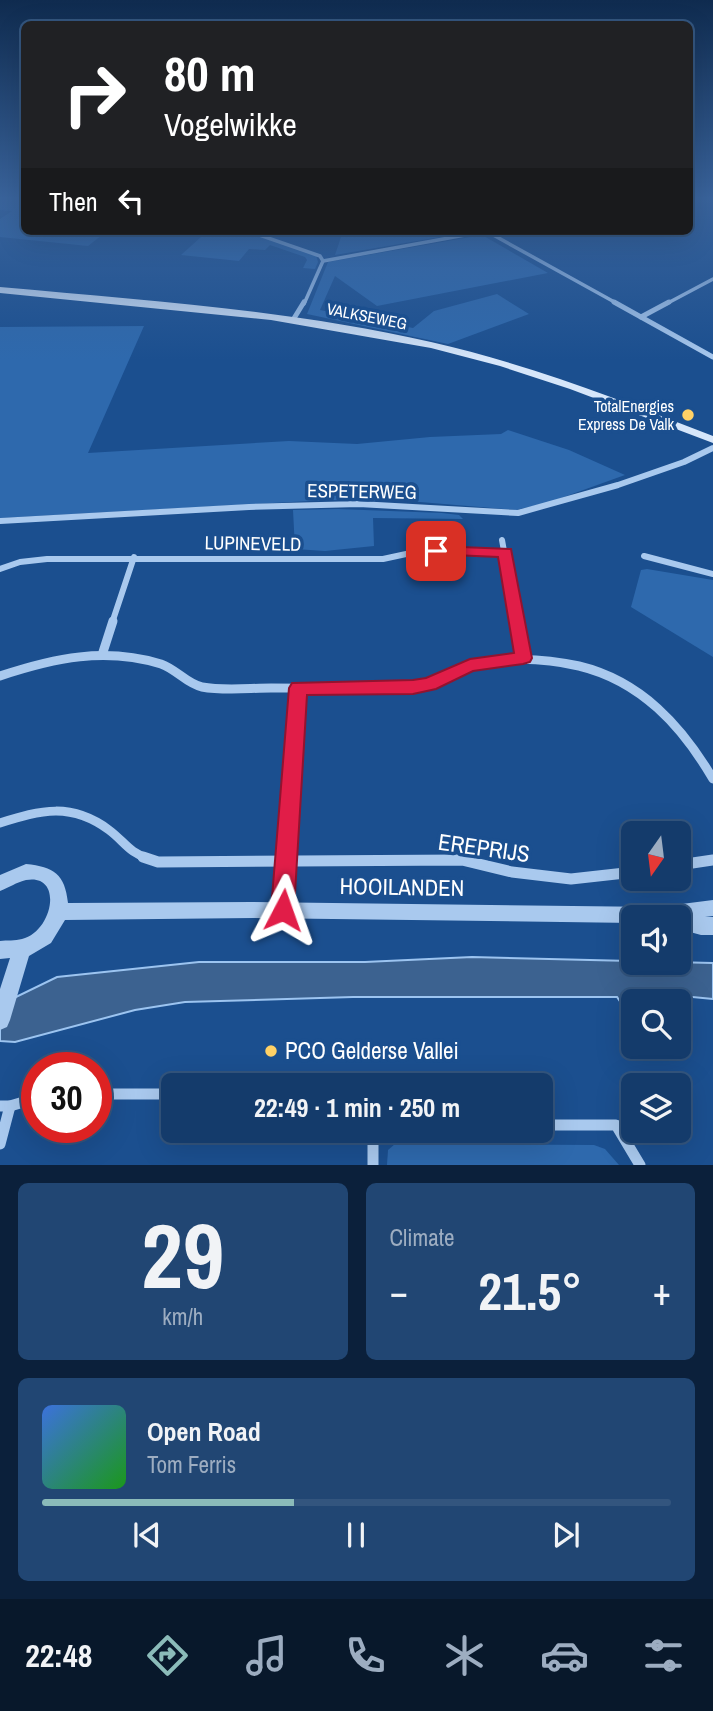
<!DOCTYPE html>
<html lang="en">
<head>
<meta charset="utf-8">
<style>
  :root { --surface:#143b6b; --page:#214673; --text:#f1f3f6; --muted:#9dadc1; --line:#33557e; --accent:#8bbbb9 }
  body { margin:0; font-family:"Archivo Narrow",sans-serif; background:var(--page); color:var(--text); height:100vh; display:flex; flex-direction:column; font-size:26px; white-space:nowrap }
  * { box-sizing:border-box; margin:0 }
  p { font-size:23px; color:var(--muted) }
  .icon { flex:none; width:38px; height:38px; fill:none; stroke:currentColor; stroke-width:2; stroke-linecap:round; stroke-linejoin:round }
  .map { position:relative; height:1165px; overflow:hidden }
  .side { display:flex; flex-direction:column; gap:18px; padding:18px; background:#0b203b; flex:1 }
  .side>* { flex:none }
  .guide { position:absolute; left:21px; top:21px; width:672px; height:214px; border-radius:10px; box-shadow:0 7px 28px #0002,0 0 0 2px var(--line); background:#202124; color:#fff; overflow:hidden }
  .needle { width:46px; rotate:194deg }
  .fabs { position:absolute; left:621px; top:821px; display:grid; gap:14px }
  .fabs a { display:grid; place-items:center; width:70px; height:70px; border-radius:10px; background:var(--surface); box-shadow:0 7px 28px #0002,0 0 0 2px var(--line); font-size:35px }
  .speed { position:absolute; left:21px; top:1052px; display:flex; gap:14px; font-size:35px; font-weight:700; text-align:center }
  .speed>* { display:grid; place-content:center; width:91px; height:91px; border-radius:50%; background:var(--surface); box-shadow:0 7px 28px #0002,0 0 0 2px var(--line); line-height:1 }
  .speed .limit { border:10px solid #d22; background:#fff; color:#111 }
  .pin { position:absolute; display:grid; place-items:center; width:60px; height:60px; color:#fff; margin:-30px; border-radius:14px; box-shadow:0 4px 10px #0006 }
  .me { position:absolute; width:77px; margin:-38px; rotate:4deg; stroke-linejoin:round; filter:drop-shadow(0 0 5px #0008) }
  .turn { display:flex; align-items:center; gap:24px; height:147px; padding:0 28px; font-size:32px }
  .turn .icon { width:91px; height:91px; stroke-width:2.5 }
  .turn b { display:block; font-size:49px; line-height:60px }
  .then { display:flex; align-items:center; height:66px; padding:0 28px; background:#0003; gap:14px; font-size:26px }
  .big { font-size:52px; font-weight:800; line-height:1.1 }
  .side .widget { flex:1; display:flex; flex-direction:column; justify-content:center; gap:10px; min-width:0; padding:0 24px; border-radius:10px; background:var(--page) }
  .side .dial { align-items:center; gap:0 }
  .dial b { font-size:91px; line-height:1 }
  .song { display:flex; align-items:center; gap:21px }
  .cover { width:84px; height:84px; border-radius:10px; background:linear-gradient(135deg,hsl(220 70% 55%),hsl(120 70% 35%)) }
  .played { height:7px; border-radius:4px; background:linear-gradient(90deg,var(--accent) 40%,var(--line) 40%) }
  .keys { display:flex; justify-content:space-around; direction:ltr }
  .heat { display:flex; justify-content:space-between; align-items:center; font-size:38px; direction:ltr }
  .side .tiles { flex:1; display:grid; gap:18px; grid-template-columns:1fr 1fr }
  .widget:last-child { grid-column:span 2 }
  .trip { position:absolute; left:161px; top:1073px; width:392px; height:70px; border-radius:10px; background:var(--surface); box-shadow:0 7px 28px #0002,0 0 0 2px var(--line); font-weight:800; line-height:70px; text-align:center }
  .tabs { display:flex; height:112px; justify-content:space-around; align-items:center; background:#08182b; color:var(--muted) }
  .tabs .icon { width:49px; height:49px }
  .tabs .on { color:var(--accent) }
  .tabs b { font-size:32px; color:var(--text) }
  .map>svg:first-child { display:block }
  .green { fill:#2e69ad }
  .water { fill:#3c6290; stroke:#9cc4f0; stroke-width:2 }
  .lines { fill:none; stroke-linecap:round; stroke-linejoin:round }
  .minor-far4 { stroke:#a9c9ee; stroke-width:3.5 }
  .minor-far3 { stroke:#a9c9ee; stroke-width:5 }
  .minor-far2 { stroke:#a9c9ee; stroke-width:6 }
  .minor-far1 { stroke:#a9c9ee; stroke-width:9 }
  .minor { stroke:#a9c9ee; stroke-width:11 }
  .tertiary { fill:#a9c9ee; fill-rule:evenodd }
  .secondary { fill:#d6e6fa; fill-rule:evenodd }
  .route { fill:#e11d48; stroke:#92132f; stroke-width:2 }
  .poi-dot { fill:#ffd166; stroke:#1b4f8f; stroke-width:2.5 }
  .labels { text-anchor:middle; stroke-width:7; stroke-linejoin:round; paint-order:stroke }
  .far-street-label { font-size:16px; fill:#fff; stroke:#1b4f8f }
  .far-poi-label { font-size:16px; fill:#fff; stroke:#1b4f8f; text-anchor:end }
  .street-label { font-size:19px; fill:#fff; stroke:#1b4f8f }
  .near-street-label { font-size:23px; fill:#fff; stroke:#1b4f8f }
  .near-poi-label { font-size:23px; fill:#fff; stroke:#1b4f8f; text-anchor:start }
</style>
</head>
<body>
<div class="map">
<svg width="713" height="1165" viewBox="0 0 713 1165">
  <rect width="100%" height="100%" fill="#1b4f8f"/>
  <!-- green -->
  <g class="green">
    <path d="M0 197H24V231H246L307 252 316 255 318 262 315 269 303 268 307 260 305 257 270 245 265 250 249 249 239 261 181 255 201 237 172 234 165 237 122 231 114 236 102 235 88 246 0 237V219L12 211 0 210Z"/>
    <path d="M343 231H475L335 255Z"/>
    <path d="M482 235 548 273 377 306 335 276 320 310 413 328 434 311 497 294 529 314 448 344 307 314 328 262Z"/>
    <path d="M144 326 88 453 289 441 357 444 430 437 501 434 508 430 569 450 625 475 550 502 516 510 408 501 329 500 0 518V327Z"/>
    <path d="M338 509 442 513 459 515 463 519 373 518 374 546 325 551 295 549 293 510Z"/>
    <path d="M647 569 713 580V657L631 607 641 570Z"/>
    <path d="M395 1144 594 1145 605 1149 619 1165H387L388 1150Z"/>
  </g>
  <!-- water -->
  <path class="water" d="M472 957 713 963V999L672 995 657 1001H634L633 1046 625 1009 617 997H353L185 1002 135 1010 15 1042 0 1041V999L14 998 57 977 199 962H365Z"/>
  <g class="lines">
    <!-- minor-far4 -->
    <g class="minor-far4">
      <path d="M248 231 320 256 323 261 304 304"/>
      <path d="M486 231 618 304"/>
      <path d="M323 261 487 231"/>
      <path d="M666 304 713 279"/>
    </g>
    <!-- minor-far3 -->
    <g class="minor-far3">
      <path d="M614 302 713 357"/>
      <path d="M641 317 669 302"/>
      <path d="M293 320 304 302"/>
    </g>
    <!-- minor-far2 -->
    <g class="minor-far2">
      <path d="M0 521 249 507 359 504 518 513 618 485 684 462 713 448"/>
      <path d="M502 540 517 623"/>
      <path d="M644 556 713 574"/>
      <path d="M0 569 20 562 47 559H383L420 551 505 552"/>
      <path d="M112 623 134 557"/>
    </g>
    <!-- minor-far1 -->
    <g class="minor-far1">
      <path d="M516 621 523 658"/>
      <path d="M103 652 113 621"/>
      <path d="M0 676C54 658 105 647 161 664 176 669 187 684 202 687 224 691 249 688 271 688 317 688 363 689 409 687 429 686 445 673 464 667 500 656 543 658 579 666 641 681 682 726 713 779"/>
      <path d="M0 823C41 810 71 802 109 830 125 842 128 852 149 859"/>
      <path d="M287 859 299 688"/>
    </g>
    <!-- minor -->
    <g class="minor">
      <path d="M143 857 158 862 462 860 512 872 571 879 634 872"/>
      <path d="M679 865 713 860"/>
      <path d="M283 910 287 857"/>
      <path d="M96 1094H173"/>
      <path d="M0 1106H10L37 1098"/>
      <path d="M541 1125H616L640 1165"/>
      <path d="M373 1130V1165"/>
      <path d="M0 1144 10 1106"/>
    </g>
    <!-- tertiary -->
    <path class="tertiary" d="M26 864C54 867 65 874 68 903L253 902 658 907 713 900V916L705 917H713V935H701L679 929V917H634V923L253 918 65 920 51 943 29 956 10 1020 7 1027 0 1030V989L10 958 0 959V941C7 940 15 941 22 939 53 932 64 873 26 880 17 882 8 888 0 891V875Z"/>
    <!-- secondary -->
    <path class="secondary" d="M0 287C144 300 290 310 431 342 528 364 621 400 713 436V443L570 389 500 366 431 348 271 320 0 293Z"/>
  </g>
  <!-- sky -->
  <linearGradient id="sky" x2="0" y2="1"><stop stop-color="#0f2b4f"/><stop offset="0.55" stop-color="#39639b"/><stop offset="1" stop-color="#39639b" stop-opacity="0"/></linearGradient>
  <rect width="713" height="360" fill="url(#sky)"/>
  <!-- route -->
  <path class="route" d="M436 546 511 549 532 658 530 662 523 664 473 671 436 689 413 694 307 695 294 910 291 918 283 921 274 918 271 910 289 688 292 683 413 680 426 678 470 659 514 653 498 557 430 554 428 551 430 547Z"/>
  <!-- markers -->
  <g class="poi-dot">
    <circle cx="688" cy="415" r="7"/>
    <circle cx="271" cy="1051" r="7"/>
  </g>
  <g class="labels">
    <!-- far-street labels -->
    <g class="far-street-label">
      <text transform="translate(367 316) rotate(11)" y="6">VALKSEWEG</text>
    </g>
    <!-- far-poi labels -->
    <g class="far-poi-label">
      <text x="674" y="412">TotalEnergies<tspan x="674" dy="18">Express De Valk</tspan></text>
    </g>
    <!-- street labels -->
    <g class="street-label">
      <text transform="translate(362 491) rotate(1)" y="7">ESPETERWEG</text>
      <text transform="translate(253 543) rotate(1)" y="7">LUPINEVELD</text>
    </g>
    <!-- near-street labels -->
    <g class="near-street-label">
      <text transform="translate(484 848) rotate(8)" y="8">EREPRIJS</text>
      <text transform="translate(402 887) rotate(1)" y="8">HOOILANDEN</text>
    </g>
    <!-- near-poi labels -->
    <g class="near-poi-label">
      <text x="285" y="1059">PCO Gelderse Vallei</text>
    </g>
  </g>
</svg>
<div class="fabs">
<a><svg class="needle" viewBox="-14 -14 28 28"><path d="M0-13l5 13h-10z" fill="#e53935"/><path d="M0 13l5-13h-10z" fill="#9dadc1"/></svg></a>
<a><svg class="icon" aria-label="sound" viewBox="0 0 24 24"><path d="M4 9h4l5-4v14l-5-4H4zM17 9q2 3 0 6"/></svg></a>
<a><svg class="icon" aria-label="search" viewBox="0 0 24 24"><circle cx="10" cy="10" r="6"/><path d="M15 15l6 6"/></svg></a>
<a><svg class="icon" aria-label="layers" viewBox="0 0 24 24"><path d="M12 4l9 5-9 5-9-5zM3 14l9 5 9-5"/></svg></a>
</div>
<div class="speed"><div class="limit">30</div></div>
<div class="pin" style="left:436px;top:551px;background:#d93025"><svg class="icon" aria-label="arrive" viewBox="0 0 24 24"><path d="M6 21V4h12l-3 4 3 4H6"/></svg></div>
<svg class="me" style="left:283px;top:910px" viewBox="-20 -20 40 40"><path d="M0-17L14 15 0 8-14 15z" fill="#e11d48" stroke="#fff" stroke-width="4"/></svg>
<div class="trip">22:49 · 1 min · 250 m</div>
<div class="guide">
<div class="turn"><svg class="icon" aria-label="right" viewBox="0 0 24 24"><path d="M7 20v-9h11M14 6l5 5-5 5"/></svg><div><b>80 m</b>Vogelwikke</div></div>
<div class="then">Then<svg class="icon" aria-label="left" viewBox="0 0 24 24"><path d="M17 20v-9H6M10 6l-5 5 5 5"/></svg></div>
</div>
</div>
<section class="side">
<div class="tiles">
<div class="widget dial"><b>29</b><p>km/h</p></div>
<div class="widget"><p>Climate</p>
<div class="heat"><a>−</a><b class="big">21.5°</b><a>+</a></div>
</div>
<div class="widget">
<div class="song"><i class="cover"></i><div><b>Open Road</b><p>Tom Ferris</p></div></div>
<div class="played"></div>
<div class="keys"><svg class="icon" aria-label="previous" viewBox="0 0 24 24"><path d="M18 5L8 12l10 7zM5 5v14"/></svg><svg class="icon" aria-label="pause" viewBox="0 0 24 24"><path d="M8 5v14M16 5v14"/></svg><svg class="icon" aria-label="next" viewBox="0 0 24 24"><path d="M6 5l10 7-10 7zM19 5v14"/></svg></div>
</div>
</div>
</section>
<nav class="tabs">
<b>22:48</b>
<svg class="icon on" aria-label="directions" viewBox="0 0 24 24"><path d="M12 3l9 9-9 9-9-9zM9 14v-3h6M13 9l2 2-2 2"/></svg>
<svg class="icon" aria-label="music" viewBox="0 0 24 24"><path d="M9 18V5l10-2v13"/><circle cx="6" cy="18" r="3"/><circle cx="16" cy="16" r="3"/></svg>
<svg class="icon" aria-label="phone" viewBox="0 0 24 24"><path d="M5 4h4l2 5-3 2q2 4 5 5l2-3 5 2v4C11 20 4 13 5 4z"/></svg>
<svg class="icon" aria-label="climate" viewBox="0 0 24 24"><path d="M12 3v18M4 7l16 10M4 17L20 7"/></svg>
<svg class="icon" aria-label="car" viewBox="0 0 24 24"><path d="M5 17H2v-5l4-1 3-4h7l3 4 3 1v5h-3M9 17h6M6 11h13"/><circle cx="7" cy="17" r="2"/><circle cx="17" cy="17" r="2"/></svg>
<svg class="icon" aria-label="filters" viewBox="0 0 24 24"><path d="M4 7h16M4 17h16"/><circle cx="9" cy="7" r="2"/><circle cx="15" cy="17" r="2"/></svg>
</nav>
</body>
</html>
